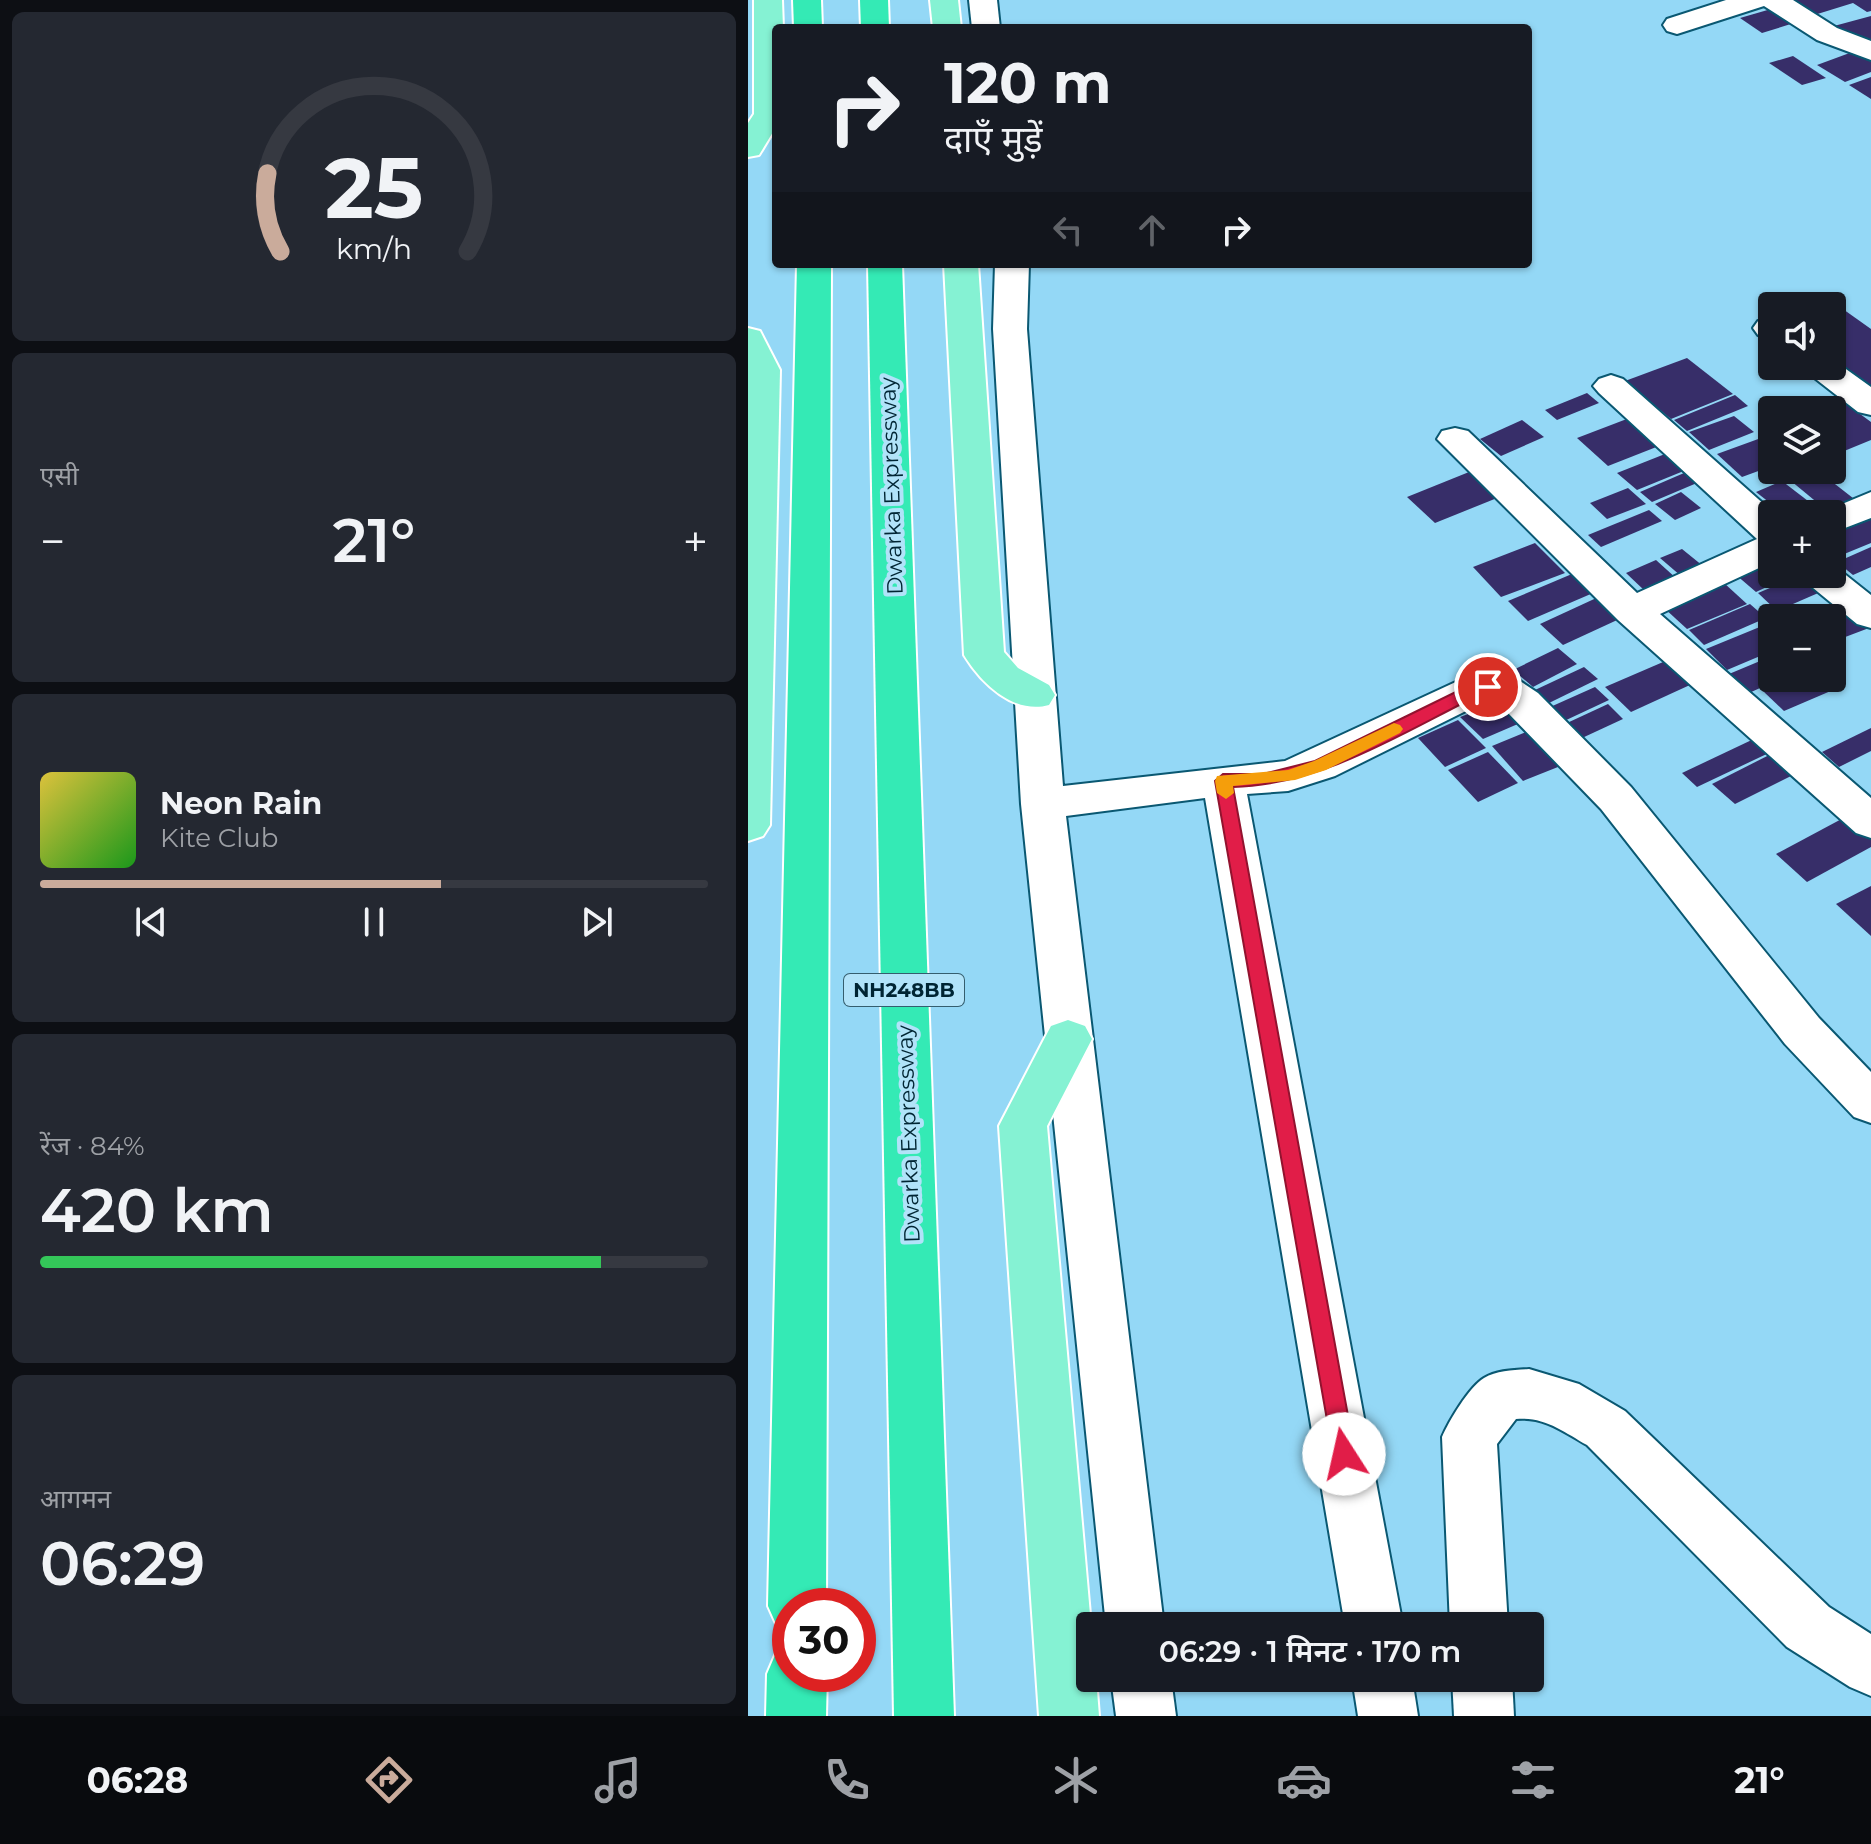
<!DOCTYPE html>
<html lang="hi">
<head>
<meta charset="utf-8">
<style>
  :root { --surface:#171b24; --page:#242831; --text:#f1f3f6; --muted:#9ea1a6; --line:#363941; --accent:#caab9b }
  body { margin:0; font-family:Montserrat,"Noto Sans Devanagari",sans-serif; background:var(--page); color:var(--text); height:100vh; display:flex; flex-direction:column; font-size:30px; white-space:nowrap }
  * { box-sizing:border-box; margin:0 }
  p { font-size:26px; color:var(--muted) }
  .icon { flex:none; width:44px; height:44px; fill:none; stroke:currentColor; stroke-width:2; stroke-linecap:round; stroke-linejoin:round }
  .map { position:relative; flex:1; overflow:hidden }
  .details { display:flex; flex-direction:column; gap:12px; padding:12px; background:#0d0f14; width:748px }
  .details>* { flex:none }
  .guide { position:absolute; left:24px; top:24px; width:760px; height:244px; border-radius:8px; box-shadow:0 2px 6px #0004; background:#171b24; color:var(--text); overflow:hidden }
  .tools { position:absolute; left:1010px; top:292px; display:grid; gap:16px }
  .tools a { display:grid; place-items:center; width:88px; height:88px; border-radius:8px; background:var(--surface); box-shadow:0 2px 6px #0004; font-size:40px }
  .speed { position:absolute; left:24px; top:1588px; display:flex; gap:16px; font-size:40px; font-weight:700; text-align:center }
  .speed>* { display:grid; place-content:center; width:104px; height:104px; border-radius:50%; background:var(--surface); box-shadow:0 2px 6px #0004; line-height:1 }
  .speed .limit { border:12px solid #d22; background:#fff; color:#111 }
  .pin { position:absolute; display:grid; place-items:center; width:68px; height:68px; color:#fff; margin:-34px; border:4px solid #fff; border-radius:50%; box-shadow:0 2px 8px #0007 }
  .me { position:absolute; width:88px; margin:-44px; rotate:350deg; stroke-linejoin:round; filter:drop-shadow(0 0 6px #0008) }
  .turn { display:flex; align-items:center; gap:28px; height:168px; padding:0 40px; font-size:36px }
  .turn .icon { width:104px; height:104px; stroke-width:2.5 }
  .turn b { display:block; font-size:56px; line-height:68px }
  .lanes { display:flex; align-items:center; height:76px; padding:0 40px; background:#0003; justify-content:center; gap:40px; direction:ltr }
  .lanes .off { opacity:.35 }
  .big { font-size:60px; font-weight:600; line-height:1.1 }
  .details .tile { flex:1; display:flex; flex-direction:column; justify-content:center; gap:12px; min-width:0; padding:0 28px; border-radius:12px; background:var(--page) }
  .details .dial { align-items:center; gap:0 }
  .dial svg { height:208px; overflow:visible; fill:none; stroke:var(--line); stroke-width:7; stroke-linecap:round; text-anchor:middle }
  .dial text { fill:var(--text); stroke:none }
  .song { display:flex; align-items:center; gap:24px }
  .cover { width:96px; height:96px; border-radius:12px; background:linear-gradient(135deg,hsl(50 70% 55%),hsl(120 70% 35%)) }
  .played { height:8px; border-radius:4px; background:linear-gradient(90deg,var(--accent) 60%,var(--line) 60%) }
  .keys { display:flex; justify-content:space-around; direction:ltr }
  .heat { display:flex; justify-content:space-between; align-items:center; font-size:44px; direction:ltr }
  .charge { height:12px; border-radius:6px; background:linear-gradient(90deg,#34c759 84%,var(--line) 0) }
  .trip { position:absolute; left:328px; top:1612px; width:468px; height:80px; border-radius:8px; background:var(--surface); box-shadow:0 2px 6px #0004; font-weight:600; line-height:80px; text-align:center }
  .dock { display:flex; height:128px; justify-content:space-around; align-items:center; background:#090b0e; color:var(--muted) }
  .dock .icon { width:56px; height:56px }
  .dock .active { color:var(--accent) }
  .dock b { font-size:36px; color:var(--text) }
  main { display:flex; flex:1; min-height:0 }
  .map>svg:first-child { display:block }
  .building { fill:#372e69 }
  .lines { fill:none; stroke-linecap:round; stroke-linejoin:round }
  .minor-casing { stroke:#0a5872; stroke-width:4 }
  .major-casing { stroke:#fff; stroke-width:4 }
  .highway-casing { stroke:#fff; stroke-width:4 }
  .minor { fill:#fff; fill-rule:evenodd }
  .major { fill:#85f2d3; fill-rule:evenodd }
  .highway { fill:#34eab5; fill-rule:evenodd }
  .route { fill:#e11d48; stroke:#92132f; stroke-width:2 }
  .slow { fill:#f59e0b }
  .labels { text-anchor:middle; stroke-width:8; stroke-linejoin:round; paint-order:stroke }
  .shield { fill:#b1e3f9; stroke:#355e6e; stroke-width:2 }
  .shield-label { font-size:20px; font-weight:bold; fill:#002533 }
  .street-label { font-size:22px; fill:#002533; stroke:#b1e3f9 }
</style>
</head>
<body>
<main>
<section class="details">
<div class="tile dial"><svg viewBox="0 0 100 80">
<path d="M14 69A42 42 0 1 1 86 69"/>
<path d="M14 69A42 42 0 0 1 9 39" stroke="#caab9b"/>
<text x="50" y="56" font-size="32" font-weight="700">25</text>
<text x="50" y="72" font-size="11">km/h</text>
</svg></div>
<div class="tile"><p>एसी</p>
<div class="heat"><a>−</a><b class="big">21°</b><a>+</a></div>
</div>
<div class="tile">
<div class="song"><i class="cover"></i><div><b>Neon Rain</b><p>Kite Club</p></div></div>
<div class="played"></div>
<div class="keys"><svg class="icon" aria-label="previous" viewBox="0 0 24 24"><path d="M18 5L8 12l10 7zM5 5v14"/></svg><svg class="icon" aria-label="pause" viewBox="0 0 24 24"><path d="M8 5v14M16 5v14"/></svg><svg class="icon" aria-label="next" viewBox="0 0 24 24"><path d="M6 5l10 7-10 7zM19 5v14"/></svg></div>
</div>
<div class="tile"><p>रेंज · 84%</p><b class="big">420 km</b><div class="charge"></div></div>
<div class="tile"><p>आगमन</p><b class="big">06:29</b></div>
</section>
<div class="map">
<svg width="1123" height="1716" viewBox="0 0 1123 1716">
  <rect width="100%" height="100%" fill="#94d8f6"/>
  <!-- building -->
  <g class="building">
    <path d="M1048 0H1123V11L1119 12 1105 3 1063 16 1041 2Z"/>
    <path d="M1023 9 1046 23 1014 33 992 18Z"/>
    <path d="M1123 16V40L1111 43 1086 26Z"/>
    <path d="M1107 51 1123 61V72L1097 82 1069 65Z"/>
    <path d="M1045 56 1078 78 1054 85 1021 63Z"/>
    <path d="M1123 77V99L1101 85Z"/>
    <path d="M1092 307 1123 329V390L1084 361V310Z"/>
    <path d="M939 358 985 394 923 419 877 381Z"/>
    <path d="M839 393 851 403 809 420 797 410Z"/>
    <path d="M987 395 1000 406 939 431 926 420Z"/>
    <path d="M1093 400 1123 422V440L1084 456V410H1067Z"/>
    <path d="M986 416 1006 432 961 450 941 432Z"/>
    <path d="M884 417 916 444 860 466 829 438Z"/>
    <path d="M774 420 796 437 753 456 732 439Z"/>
    <path d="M1024 434V466L994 477 969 454Z"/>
    <path d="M922 452 943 468 889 490 869 473Z"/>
    <path d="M726 470 754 496 687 523 659 497Z"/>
    <path d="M943 470 956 480 904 502 892 492Z"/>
    <path d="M1052 470H1069L1110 502 1083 514 1037 476Z"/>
    <path d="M1034 481 1077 514H1036L1008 492Z"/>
    <path d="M880 488 898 504 859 519 842 503Z"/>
    <path d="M933 492 953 508 927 520 907 504Z"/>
    <path d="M901 510 914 521 853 547 840 535Z"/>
    <path d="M1117 514 1123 518V543L1084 559V527Z"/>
    <path d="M787 543 817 573 753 597 725 567Z"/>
    <path d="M1123 547V567L1105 575 1089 562Z"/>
    <path d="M934 549 955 566 933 576 912 558Z"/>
    <path d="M1024 557V574H1046L1008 592 987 574Z"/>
    <path d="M908 560 929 579 898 592 878 573Z"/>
    <path d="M831 571 852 590 780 621 760 601Z"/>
    <path d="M1055 574H1069L1084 587 1029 611 1010 593Z"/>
    <path d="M976 583 999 604 939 629 915 607Z"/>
    <path d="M857 594 880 615 815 645 792 624Z"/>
    <path d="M1093 602 1121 628 1084 642V618H1053Z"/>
    <path d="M1002 604 1018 618 956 645 941 630Z"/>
    <path d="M1019 624 1024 628V651L979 670 958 649Z"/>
    <path d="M810 648 829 664 785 687 765 670Z"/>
    <path d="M929 656 955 679 883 712 857 687Z"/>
    <path d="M1024 656V678H1034L1001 693 981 674Z"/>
    <path d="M836 667 850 679 801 703 787 690Z"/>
    <path d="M1044 678H1083L1092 687 1036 711 1015 691Z"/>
    <path d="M847 687 861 700 814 722 800 708Z"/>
    <path d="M753 702 779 720 735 739 712 717Z"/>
    <path d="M860 704 875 719 834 738 819 723Z"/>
    <path d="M710 720 738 748 697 767 670 738Z"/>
    <path d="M788 728 820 763 775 781 744 746Z"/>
    <path d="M1123 728V751L1091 767 1074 752Z"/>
    <path d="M1010 737 1025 751 949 787 934 773Z"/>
    <path d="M1033 749 1055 770 987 804 964 784Z"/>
    <path d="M740 752 770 783 730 802 700 770Z"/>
    <path d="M1101 815 1123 834V847L1059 882 1028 854Z"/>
    <path d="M1123 886V936L1088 904Z"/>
  </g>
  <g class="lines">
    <defs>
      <g id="minor">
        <path d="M221 0H249L252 28H224Z"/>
        <path d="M978 0H1045L1089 28 1123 41V60L1069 40 1016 6 929 34 919 31 915 25 919 19Z"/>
        <path d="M247 264H281L279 329 315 786 537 761 712 680 752 673 766 677 790 693 883 787 1071 1018 1123 1072V1123L1106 1117 1037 1044 853 809 760 713 745 702 734 703 587 776 540 791 499 794 655 1626H597L457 798 318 816 416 1626H358L273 804 245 329Z"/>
        <path d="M1024 318V339L1010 335 1005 328 1010 321Z"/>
        <path d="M1084 359 1123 387V415L1110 412 1060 373 1055 366H1084Z"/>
        <path d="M863 375 875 379 1027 514H1024V562L912 614 1123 798V838L1108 833 870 620 689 439 694 431 707 428 720 431 889 593 1009 539 851 393 845 386 851 379Z"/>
        <path d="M1123 492V518L1084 533V514H1070Z"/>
        <path d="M1084 564 1123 595V628L1109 624 1059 583 1054 574H1084Z"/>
        <path d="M781 1369 831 1384 877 1411 1081 1607 1123 1634V1696L1102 1687 1039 1647 839 1445C816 1432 796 1416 768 1419L749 1444 760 1626H702L694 1437C701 1421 721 1387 736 1378 749 1370 766 1370 781 1369Z"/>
        <path d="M363 1678H423L428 1716H368Z"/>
        <path d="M604 1678H664L670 1716H610Z"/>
        <path d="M704 1678H764L766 1716H706Z"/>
      </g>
      <g id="major">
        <path d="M6 0H34L35 28H28V127L11 155 0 157V123L6 114Z"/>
        <path d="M182 0H210L213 28H185Z"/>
        <path d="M196 264H230L256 652 270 668 301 685 307 695 301 705C266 715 233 683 216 655Z"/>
        <path d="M0 328 12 331 32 370 22 825 15 836 0 841Z"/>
        <path d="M320 1020 337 1026 344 1039 299 1126 343 1626 342 1678H348L351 1716H291L251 1126 303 1026Z"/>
      </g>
      <g id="highway">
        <path d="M45 0H73L74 28H46Z"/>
        <path d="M112 0H140L141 28H113Z"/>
        <path d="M49 264H83L78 1606H42V1631L29 1626 20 1606Z"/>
        <path d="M120 264H154L206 1716H146Z"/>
        <path d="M42 1648V1674H79L78 1716H18L19 1674 28 1653Z"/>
      </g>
    </defs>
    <!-- minor casing -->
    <use href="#minor" class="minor-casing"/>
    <!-- major casing -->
    <use href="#major" class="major-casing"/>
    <!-- highway casing -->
    <use href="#highway" class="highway-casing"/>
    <!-- minor -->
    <use href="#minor" class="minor"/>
    <!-- major -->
    <use href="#major" class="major"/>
    <!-- highway -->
    <use href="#highway" class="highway"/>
  </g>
  <!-- route -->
  <path class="route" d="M740 681 746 683 749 687 746 691 731 695C654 733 574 785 485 787L607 1454 604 1462 596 1465 588 1462 585 1454 467 781 475 774H515L567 761 720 686Z"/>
  <!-- slow -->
  <path class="slow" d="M646 723 652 725 655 729 652 733 578 770 547 780 485 786 486 793 478 799 469 793 467 781 469 776 540 770 566 761Z"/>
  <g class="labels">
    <!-- shield labels -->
    <rect class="shield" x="96" y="974" width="120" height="32" rx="6"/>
    <g class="shield-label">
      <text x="156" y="997">NH248BB</text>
    </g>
    <!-- street labels -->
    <g class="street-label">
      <text transform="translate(143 486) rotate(-92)" y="8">Dwarka Expressway</text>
      <text transform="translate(160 1134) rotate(-92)" y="8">Dwarka Expressway</text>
    </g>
  </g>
</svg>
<div class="tools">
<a><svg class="icon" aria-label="sound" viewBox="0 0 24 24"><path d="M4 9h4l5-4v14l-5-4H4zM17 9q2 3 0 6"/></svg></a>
<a><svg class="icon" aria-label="layers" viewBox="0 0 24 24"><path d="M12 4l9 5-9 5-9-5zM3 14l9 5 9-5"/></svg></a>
<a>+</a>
<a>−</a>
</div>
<div class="speed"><div class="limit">30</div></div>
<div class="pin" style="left:740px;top:687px;background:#d93025"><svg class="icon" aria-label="arrive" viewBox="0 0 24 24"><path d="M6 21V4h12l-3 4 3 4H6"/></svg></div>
<svg class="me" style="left:596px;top:1454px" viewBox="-20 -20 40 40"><circle r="19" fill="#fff"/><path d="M0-13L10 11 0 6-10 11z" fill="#e11d48"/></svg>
<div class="trip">06:29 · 1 मिनट · 170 m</div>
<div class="guide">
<div class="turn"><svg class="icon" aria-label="right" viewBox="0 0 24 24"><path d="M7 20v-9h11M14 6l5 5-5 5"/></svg><div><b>120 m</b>दाएँ मुड़ें</div></div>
<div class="lanes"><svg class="icon off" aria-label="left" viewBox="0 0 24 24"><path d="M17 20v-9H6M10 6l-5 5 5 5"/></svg><svg class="icon off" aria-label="ahead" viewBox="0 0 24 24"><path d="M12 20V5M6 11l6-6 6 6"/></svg><svg class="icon" aria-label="right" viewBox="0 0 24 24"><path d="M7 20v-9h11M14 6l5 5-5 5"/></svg></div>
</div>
</div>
</main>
<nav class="dock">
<b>06:28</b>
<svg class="icon active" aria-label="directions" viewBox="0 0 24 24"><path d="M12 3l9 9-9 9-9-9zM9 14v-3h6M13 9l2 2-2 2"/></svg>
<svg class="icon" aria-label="music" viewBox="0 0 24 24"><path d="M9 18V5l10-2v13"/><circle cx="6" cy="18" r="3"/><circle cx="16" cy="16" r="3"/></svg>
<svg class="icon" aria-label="phone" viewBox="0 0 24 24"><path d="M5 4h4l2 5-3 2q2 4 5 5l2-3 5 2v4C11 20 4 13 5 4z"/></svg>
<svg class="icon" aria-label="climate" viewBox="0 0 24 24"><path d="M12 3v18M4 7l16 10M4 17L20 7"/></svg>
<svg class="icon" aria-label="car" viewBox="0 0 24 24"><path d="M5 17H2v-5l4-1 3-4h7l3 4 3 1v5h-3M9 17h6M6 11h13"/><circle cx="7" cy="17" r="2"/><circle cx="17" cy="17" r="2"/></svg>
<svg class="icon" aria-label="filters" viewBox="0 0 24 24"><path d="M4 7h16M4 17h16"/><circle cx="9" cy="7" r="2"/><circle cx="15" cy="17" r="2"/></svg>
<b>21°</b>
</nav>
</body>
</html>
